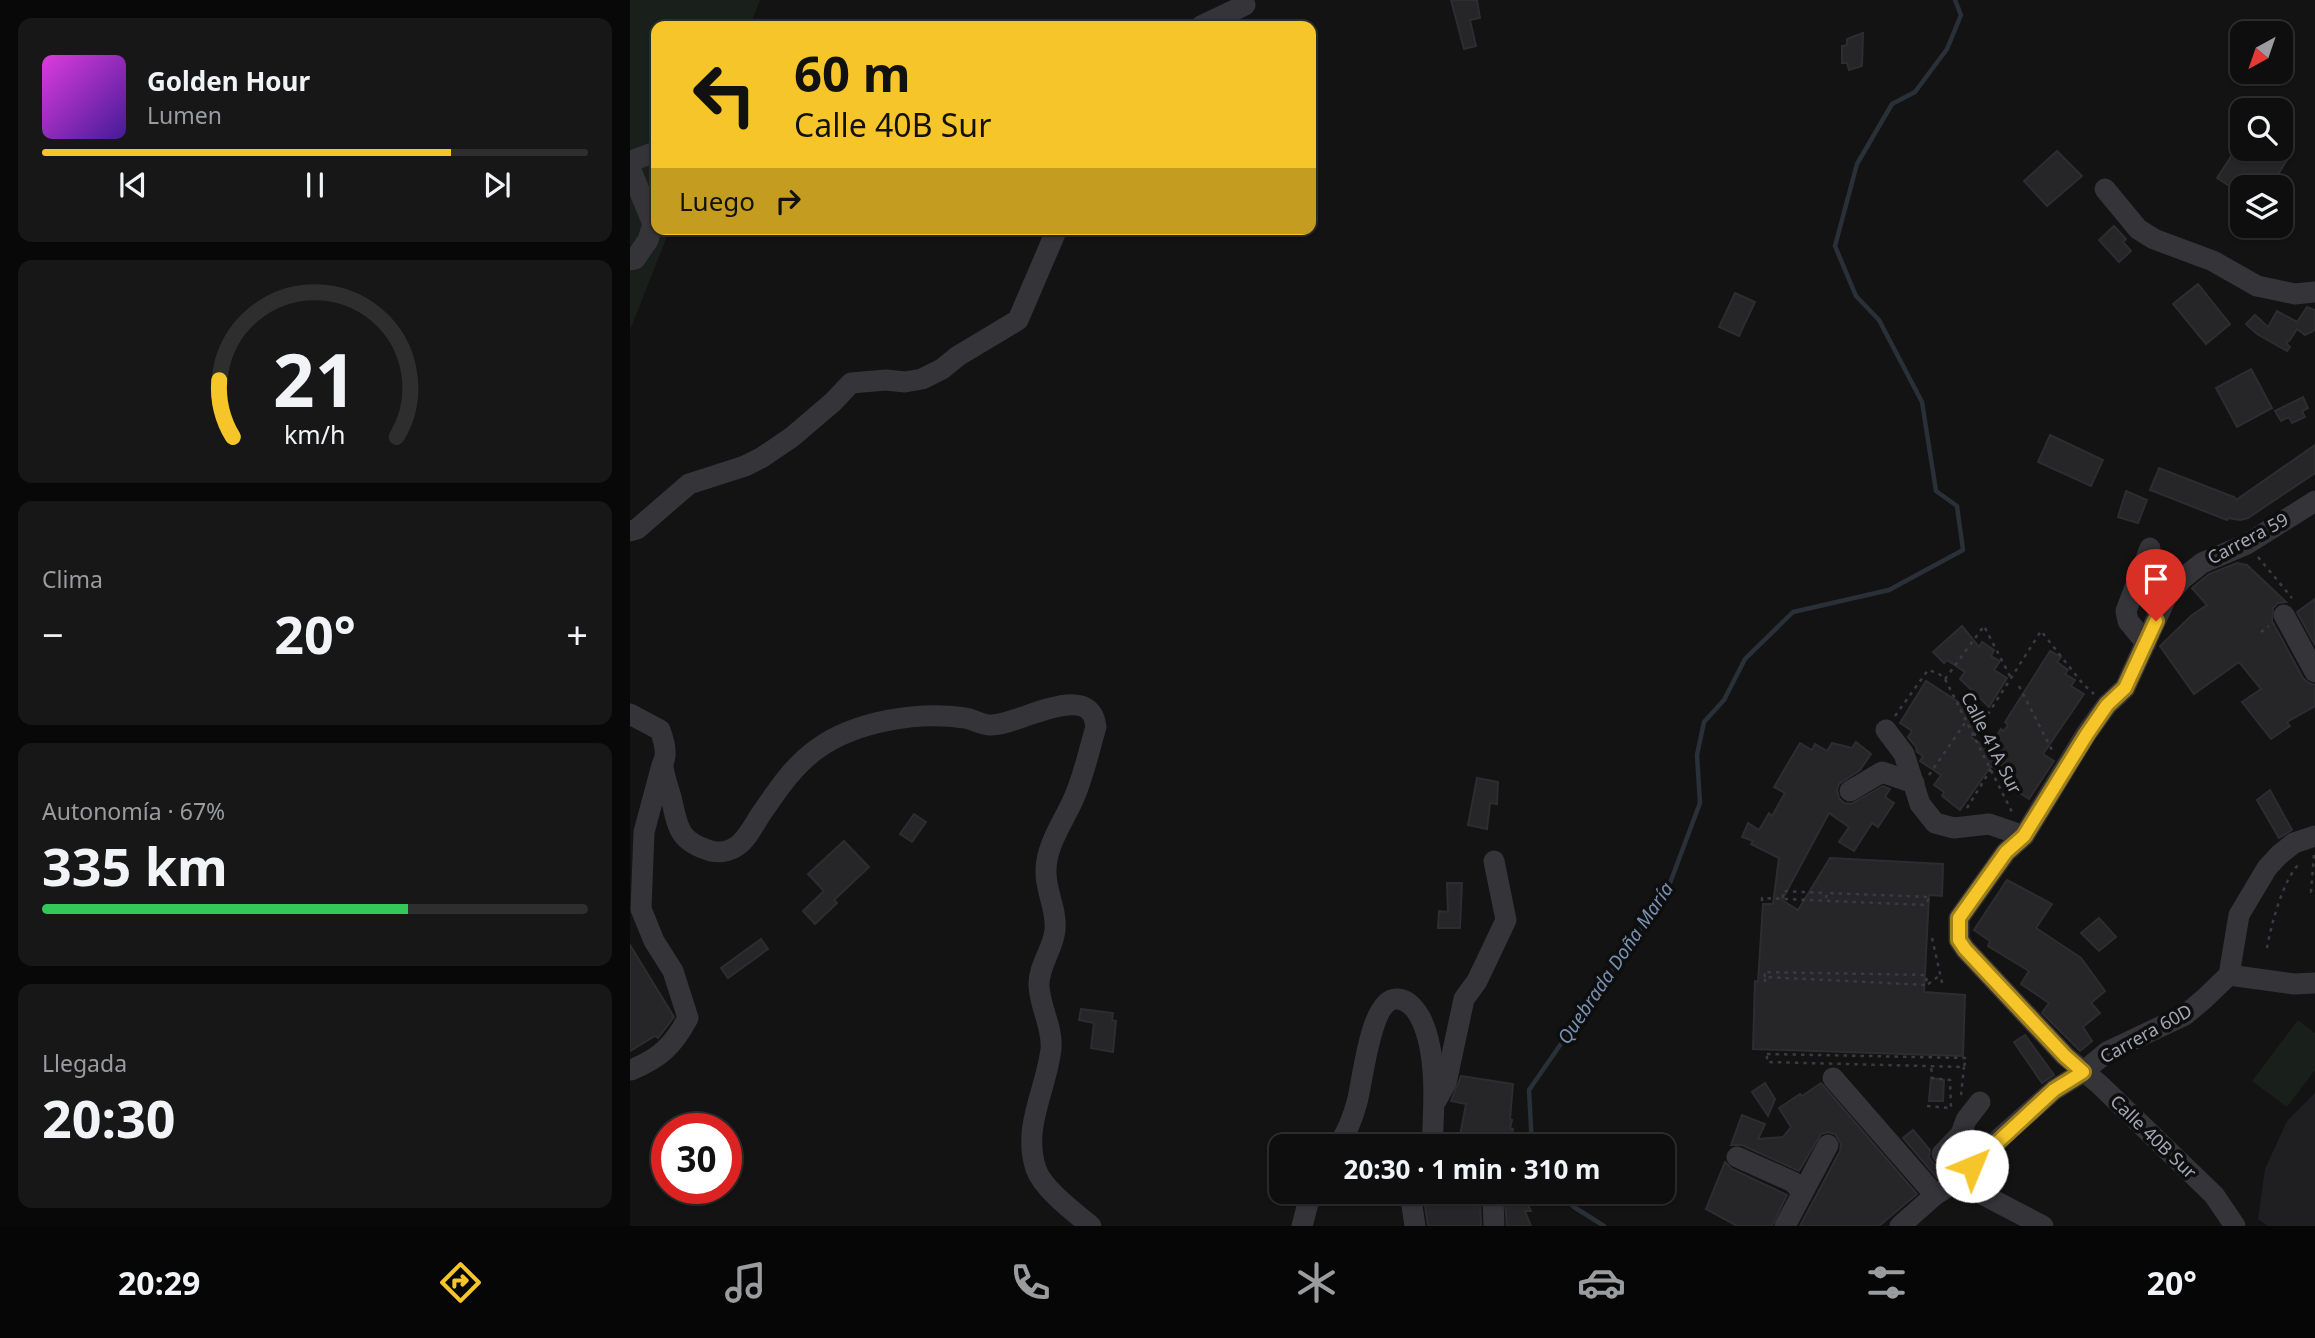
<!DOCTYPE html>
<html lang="es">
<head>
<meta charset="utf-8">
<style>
  :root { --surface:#0e0e0f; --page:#171718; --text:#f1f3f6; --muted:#9b9c9e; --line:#2e2e2f; --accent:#f6c529 }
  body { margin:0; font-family:"Noto Sans",sans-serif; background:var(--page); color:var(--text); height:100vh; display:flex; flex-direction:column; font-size:26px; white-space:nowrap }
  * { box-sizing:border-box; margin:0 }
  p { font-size:23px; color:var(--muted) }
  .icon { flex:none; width:38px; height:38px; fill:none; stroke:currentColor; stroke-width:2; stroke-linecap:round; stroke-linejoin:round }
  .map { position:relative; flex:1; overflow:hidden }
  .details { display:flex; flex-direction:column; gap:18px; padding:18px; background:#080808; width:630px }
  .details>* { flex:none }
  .hud { position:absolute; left:21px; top:21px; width:665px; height:214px; border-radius:14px; box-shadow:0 2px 5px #0004,0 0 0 2px var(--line); background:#f6c529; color:#111; overflow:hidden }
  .needle { width:46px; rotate:220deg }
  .controls { position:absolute; left:1600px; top:21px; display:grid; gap:14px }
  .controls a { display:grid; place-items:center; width:63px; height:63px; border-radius:14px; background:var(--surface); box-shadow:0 2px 5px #0004,0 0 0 2px var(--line); font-size:35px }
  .speed { position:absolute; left:21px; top:1113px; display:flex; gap:14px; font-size:35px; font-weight:700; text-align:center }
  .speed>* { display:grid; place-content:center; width:91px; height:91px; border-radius:50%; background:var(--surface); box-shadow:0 2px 5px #0004,0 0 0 2px var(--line); line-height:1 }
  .speed .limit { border:10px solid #d22; background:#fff; color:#111 }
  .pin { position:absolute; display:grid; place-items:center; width:60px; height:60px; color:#fff; margin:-72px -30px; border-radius:50% 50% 50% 0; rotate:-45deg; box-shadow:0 0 7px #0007 }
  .pin .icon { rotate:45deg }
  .me { position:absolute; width:77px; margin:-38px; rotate:45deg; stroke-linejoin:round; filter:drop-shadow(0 0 5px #0008) }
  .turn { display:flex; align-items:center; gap:24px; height:147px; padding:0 28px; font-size:32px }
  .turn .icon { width:91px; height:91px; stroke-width:2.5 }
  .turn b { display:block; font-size:49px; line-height:60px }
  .then { display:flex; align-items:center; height:66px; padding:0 28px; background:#0003; gap:14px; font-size:26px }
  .big { font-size:52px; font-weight:700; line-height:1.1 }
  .details .card { flex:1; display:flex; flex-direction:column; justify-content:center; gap:10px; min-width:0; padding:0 24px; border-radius:14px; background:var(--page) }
  .details .dial { align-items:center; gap:0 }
  .dial svg { height:182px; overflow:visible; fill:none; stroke:var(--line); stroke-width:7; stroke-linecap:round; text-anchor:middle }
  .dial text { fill:var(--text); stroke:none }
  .song { display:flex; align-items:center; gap:21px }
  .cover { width:84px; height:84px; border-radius:10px; background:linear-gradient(135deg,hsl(300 70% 55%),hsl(260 70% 35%)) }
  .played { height:7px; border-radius:4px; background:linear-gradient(90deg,var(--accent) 75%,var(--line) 75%) }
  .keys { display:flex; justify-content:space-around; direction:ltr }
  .heat { display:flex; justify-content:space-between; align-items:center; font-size:38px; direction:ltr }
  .charge { height:10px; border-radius:5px; background:linear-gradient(90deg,#34c759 67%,var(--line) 0) }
  .trip { position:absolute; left:639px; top:1134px; width:406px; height:70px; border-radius:14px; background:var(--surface); box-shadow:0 2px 5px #0004,0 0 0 2px var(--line); font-weight:700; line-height:70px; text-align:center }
  .dock { display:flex; height:112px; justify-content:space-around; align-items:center; background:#060606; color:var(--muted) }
  .dock .icon { width:49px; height:49px }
  .dock .active { color:var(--accent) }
  .dock b { font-size:32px; color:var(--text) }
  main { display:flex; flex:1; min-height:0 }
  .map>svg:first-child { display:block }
  .built { fill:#1f1f21 }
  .green { fill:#191f1a }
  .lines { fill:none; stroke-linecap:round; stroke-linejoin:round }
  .stream { stroke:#293038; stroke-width:4.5 }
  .building { fill:#262628; stroke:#2d2d30; stroke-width:2 }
  .path { stroke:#3a3b40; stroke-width:2.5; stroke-dasharray:3.5 5; stroke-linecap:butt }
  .minor { stroke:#343439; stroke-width:21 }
  .route-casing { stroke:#a0801b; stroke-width:18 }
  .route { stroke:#f6c529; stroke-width:12 }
  .labels { text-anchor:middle; stroke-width:7; stroke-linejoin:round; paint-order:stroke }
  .street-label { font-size:18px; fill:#a4a7b5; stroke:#0e0e0f }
  .water-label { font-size:19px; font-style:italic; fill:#7992b2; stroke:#0e0e0f }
</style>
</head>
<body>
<main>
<section class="details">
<div class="card">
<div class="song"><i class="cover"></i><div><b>Golden Hour</b><p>Lumen</p></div></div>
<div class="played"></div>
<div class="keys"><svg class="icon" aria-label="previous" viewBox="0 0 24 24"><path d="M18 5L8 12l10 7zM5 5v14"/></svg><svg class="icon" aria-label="pause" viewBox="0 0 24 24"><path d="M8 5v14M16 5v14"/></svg><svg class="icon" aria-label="next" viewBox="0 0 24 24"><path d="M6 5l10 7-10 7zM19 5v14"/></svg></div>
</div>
<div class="card dial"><svg viewBox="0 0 100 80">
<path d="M14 69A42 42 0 1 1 86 69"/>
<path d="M14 69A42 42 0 0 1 8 44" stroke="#f6c529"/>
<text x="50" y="56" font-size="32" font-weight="700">21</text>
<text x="50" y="72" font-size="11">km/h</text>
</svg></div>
<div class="card"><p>Clima</p>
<div class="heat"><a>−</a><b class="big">20°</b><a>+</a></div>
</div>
<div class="card"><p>Autonomía · 67%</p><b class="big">335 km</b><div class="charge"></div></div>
<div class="card"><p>Llegada</p><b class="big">20:30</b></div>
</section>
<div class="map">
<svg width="1685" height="1226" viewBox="0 0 1685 1226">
  <rect width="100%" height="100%" fill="#131314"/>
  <!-- built -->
  <path class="built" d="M1685 1093V1226H1638L1628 1219 1635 1169 1657 1121Z"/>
  <!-- green -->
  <g class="green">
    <path d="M0 0H130L120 26H26V229H40L0 330Z"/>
    <path d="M1668 1020 1685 1033V1070L1657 1107 1622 1081Z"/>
  </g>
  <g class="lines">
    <!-- stream -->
    <g class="stream">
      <path d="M902 1146 899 1090 1037 891 1070 803 1067 755 1074 722 1094 700 1115 659 1163 612 1259 590 1333 550 1327 506 1306 491 1292 402 1249 320 1226 296 1205 246 1227 164 1262 104 1285 92 1317 49 1331 15 1325 0"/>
      <path d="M929 1192 944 1207 974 1226"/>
    </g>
  </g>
  <!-- building -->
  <g class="building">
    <path d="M821 0H847L850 18 840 20 846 46 834 49Z"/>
    <path d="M1233 33 1232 66 1219 70 1217 63H1212V46L1217 45V39Z"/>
    <path d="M1606 149H1639L1657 160 1640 187H1612V194L1587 178Z"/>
    <path d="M1427 151 1452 176 1417 206 1394 181Z"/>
    <path d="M1484 226 1496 239 1493 242 1501 251 1489 262 1469 240Z"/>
    <path d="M1568 284 1600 324 1576 344 1543 304Z"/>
    <path d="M1105 293 1125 302 1109 336 1089 327Z"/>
    <path d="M1677 307 1685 310V330L1675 335 1667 329 1660 340 1656 343 1660 347 1657 351 1627 334 1616 324 1625 315 1638 327 1647 311 1667 322Z"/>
    <path d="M1621 369 1642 408 1607 427 1586 388Z"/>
    <path d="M1673 397 1678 408 1672 411 1675 417 1662 423 1659 417 1651 421 1645 411Z"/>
    <path d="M1420 435 1473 460 1461 486 1408 462Z"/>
    <path d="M1685 445V473L1618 518 1610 520 1598 518 1597 520 1520 490 1529 468 1604 497 1606 500Z"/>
    <path d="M1496 491 1517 500 1508 523 1488 517Z"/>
    <path d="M1607 563 1617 565 1656 602 1648 603 1643 608 1642 621 1673 678 1679 683 1685 685V706L1657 722 1660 726 1641 739 1612 702 1631 689 1609 662 1564 694 1530 646 1562 615 1577 605 1562 588 1579 574Z"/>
    <path d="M1685 599V645L1667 612Z"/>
    <path d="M1332 626 1349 647 1352 642 1364 650 1361 656 1370 661 1364 670 1377 678 1359 707 1330 679 1335 672 1317 660 1314 663 1303 652Z"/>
    <path d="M1420 651 1431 657 1427 662 1438 670 1435 674 1445 680 1441 686 1454 694 1413 754 1424 761 1399 799 1380 787 1384 780 1361 766 1330 810 1312 796 1314 792 1304 785 1311 775 1290 761 1293 756 1287 752 1286 747 1278 737 1282 731 1270 723 1296 681 1353 718 1341 737 1358 749 1371 729 1374 731 1378 725 1375 722Z"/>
    <path d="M1226 742 1241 754 1230 770 1209 784 1207 790 1209 798 1214 803 1221 804 1253 786 1260 789 1255 797 1264 803 1248 827 1242 823 1224 851 1209 842 1219 827 1199 813 1152 900 1168 910 1200 858 1313 864 1312 896 1299 895 1294 992 1335 995 1333 1056 1123 1049 1125 981 1128 982 1133 904H1143L1149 858 1121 844 1123 841 1112 837 1118 823 1129 830 1139 813 1142 816 1155 793 1144 787 1170 743 1182 750 1185 744 1197 751 1202 743 1222 748Z"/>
    <path d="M847 778 868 782 867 804 860 803 857 829 838 825Z"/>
    <path d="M1640 790 1662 830 1649 838 1627 800Z"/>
    <path d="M284 814 296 822 282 842 270 834Z"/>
    <path d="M214 841 239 867 204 900 207 903 185 924 173 911 194 891 178 874Z"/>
    <path d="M1377 880 1422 904 1406 928 1451 958 1475 991 1461 1003 1470 1013 1453 1027 1462 1041 1450 1051 1412 1013 1419 1003 1391 984 1399 971 1358 946 1360 941 1344 930Z"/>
    <path d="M817 883H832L830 928H808L809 911 818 912Z"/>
    <path d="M1469 918 1486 937 1469 951 1451 933Z"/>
    <path d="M131 939 138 949 98 978 91 968Z"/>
    <path d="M0 945 44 1017 28 1038 25 1036 0 1051Z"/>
    <path d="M451 1009 483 1013 482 1020 486 1021 483 1052 461 1048 464 1023 449 1020Z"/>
    <path d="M1395 1035 1424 1075 1412 1083 1384 1042Z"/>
    <path d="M831 1076 883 1084 880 1119 882 1120 880 1128 883 1129 879 1146H828L836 1104 821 1101Z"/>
    <path d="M1301 1078 1314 1080 1313 1101H1299Z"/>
    <path d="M1135 1083 1145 1099 1138 1116 1122 1092Z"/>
    <path d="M1191 1083 1287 1194 1249 1226H1170L1210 1151 1211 1144 1205 1134 1198 1132 1191 1134 1169 1171 1112 1145H1101L1112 1115 1135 1124 1128 1139 1153 1137 1161 1127 1149 1108 1170 1094 1172 1096Z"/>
    <path d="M1283 1130 1300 1150 1299 1157 1303 1163 1313 1167 1317 1172 1307 1178 1273 1138Z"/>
    <path d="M1095 1162 1102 1169 1157 1195 1142 1226H1107L1076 1209Z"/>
    <path d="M798 1192H852L850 1199 851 1226H798L795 1206Z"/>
    <path d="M874 1192H891L901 1211H895L901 1226H877Z"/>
  </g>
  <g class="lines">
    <!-- path -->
    <g class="path">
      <path d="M1628 557 1662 598"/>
      <path d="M1631 632 1639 626"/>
      <path d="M1315 679 1354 626 1381 678"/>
      <path d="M1389 686 1423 752"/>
      <path d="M1265 716 1298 670 1308 673 1315 679 1383 814"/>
      <path d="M1344 736 1411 631 1453 684 1464 694"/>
      <path d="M1299 775 1337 720"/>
      <path d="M1337 808 1361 769"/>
      <path d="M1684 855 1681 892H1685"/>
      <path d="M1153 898V891L1195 893"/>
      <path d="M1132 901V898L1295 905 1300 897 1197 893 1196 898"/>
      <path d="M1302 938 1313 987"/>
      <path d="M1637 948C1641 925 1653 880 1669 864"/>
      <path d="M1135 977 1134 972 1296 975 1297 985 1309 976"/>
      <path d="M1135 982V977L1297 985"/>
      <path d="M1137 1054 1336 1058 1334 1067 1137 1062Z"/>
      <path d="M1331 1095 1334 1067"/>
      <path d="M1297 1106 1321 1108 1320 1080 1302 1078 1301 1066"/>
    </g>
    <!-- minor -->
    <g class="minor">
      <path d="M571 26 615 5"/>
      <path d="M0 161 26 152"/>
      <path d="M0 168 23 224 18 240 5 259 0 260"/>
      <path d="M1475 189 1508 229 1524 239 1583 261 1627 286 1665 294 1685 292"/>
      <path d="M0 531 7 529 59 484 115 466 131 458 162 437 203 402 221 383 256 380 275 382 292 379 312 369 328 356 388 320 427 229"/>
      <path d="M1654 615 1685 672"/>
      <path d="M1516 643 1498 621 1496 611 1520 548"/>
      <path d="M0 714 30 730C33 738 36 748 35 756 34 764 33 758 33 766 34 776 38 787 41 797 48 828 48 841 81 851 90 853 100 851 107 846 116 840 123 827 129 817 146 792 162 767 187 749 225 721 289 711 335 718 343 719 351 725 360 725 386 727 461 677 466 727 459 750 454 775 444 798 434 821 415 846 416 873 416 892 427 910 425 930 423 950 408 966 409 986 410 1008 423 1027 421 1049 416 1091 392 1127 406 1169 413 1189 444 1212 461 1226"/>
      <path d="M1256 730 1274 754 1290 804 1305 823 1324 828 1359 824 1394 836"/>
      <path d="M1220 791 1252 772 1284 783"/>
      <path d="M1599 975 1664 984 1685 983"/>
      <path d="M1 1070C30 1058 43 1046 58 1018L43 971 24 941 11 909 14 832 32 765"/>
      <path d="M1203 1078 1305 1195"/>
      <path d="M806 1101 816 1083 834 999 847 981 876 920 864 861"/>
      <path d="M708 1146C717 1132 723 1118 727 1102 733 1082 740 996 768 999 779 1000 787 1011 791 1019 808 1054 804 1109 802 1146"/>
      <path d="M1312 1154 1331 1134 1336 1120 1350 1102"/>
      <path d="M1107 1157 1163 1182 1172 1192"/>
      <path d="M1327 1181 1413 1226"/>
      <path d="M785 1192 782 1206 785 1226"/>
      <path d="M863 1199 864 1226"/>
      <path d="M672 1226 681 1192"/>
      <path d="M1155 1226 1198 1145"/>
      <path d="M1270 1226 1305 1195 1327 1181 1371 1137 1424 1090 1453 1072 1477 1052 1555 1015 1574 999 1599 975 1609 915 1637 868 1649 855 1664 843 1685 836"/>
      <path d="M1605 1226 1584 1195 1469 1084 1435 1056 1335 949 1329 940V918L1376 852 1394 836 1456 734 1477 705 1495 688 1536 598 1552 579 1572 563 1617 544 1685 501"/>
    </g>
  </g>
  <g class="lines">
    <defs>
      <path id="route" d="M1342 1166 1424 1090 1453 1072 1435 1056 1335 949 1329 940V918L1376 852 1394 836 1457 734 1477 705 1495 688 1526 621"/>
    </defs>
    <!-- route casing -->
    <use href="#route" class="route-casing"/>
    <!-- route -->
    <use href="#route" class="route"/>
  </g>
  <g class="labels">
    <!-- street labels -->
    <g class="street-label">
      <text transform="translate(1618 539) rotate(-28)" y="6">Carrera 59</text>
      <text transform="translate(1361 743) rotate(63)" y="6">Calle 41A Sur</text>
      <text transform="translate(1516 1034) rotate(-29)" y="6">Carrera 60D</text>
      <text transform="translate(1523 1137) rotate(44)" y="6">Calle 40B Sur</text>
    </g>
    <!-- water labels -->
    <g class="water-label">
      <text transform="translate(985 963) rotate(-56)" y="7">Quebrada Doña María</text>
    </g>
  </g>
</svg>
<div class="controls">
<a><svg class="needle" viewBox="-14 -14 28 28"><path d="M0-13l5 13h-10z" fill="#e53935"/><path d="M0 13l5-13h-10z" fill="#9b9c9e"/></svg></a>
<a><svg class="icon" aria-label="search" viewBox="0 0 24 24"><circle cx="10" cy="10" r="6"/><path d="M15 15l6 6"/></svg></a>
<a><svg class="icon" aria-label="layers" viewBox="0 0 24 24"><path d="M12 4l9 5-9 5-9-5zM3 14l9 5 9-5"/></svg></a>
</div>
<div class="speed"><div class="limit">30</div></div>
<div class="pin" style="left:1526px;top:621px;background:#d93025"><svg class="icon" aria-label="arrive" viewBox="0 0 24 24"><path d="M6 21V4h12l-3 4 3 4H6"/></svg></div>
<svg class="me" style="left:1342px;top:1166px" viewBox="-20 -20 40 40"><circle r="19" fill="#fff"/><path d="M0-13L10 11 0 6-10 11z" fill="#f6c529"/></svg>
<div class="trip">20:30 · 1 min · 310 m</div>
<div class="hud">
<div class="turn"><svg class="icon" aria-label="left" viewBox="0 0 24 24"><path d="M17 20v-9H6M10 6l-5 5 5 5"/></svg><div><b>60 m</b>Calle 40B Sur</div></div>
<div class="then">Luego<svg class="icon" aria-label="right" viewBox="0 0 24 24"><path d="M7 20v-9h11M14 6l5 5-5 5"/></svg></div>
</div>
</div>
</main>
<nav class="dock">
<b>20:29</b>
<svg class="icon active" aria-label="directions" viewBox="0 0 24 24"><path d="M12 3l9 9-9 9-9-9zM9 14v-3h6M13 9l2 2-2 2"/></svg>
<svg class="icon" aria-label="music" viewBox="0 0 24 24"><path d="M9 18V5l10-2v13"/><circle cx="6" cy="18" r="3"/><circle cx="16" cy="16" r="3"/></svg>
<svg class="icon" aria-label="phone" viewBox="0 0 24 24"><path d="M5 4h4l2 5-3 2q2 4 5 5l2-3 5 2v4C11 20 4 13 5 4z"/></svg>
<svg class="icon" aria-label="climate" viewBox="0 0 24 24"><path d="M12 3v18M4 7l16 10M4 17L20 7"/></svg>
<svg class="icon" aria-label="car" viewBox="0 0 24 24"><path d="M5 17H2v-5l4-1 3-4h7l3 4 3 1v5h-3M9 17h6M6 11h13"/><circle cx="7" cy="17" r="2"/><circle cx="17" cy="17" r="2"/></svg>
<svg class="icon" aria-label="filters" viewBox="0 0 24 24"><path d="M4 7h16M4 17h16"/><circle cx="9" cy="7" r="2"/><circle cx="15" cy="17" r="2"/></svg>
<b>20°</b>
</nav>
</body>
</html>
